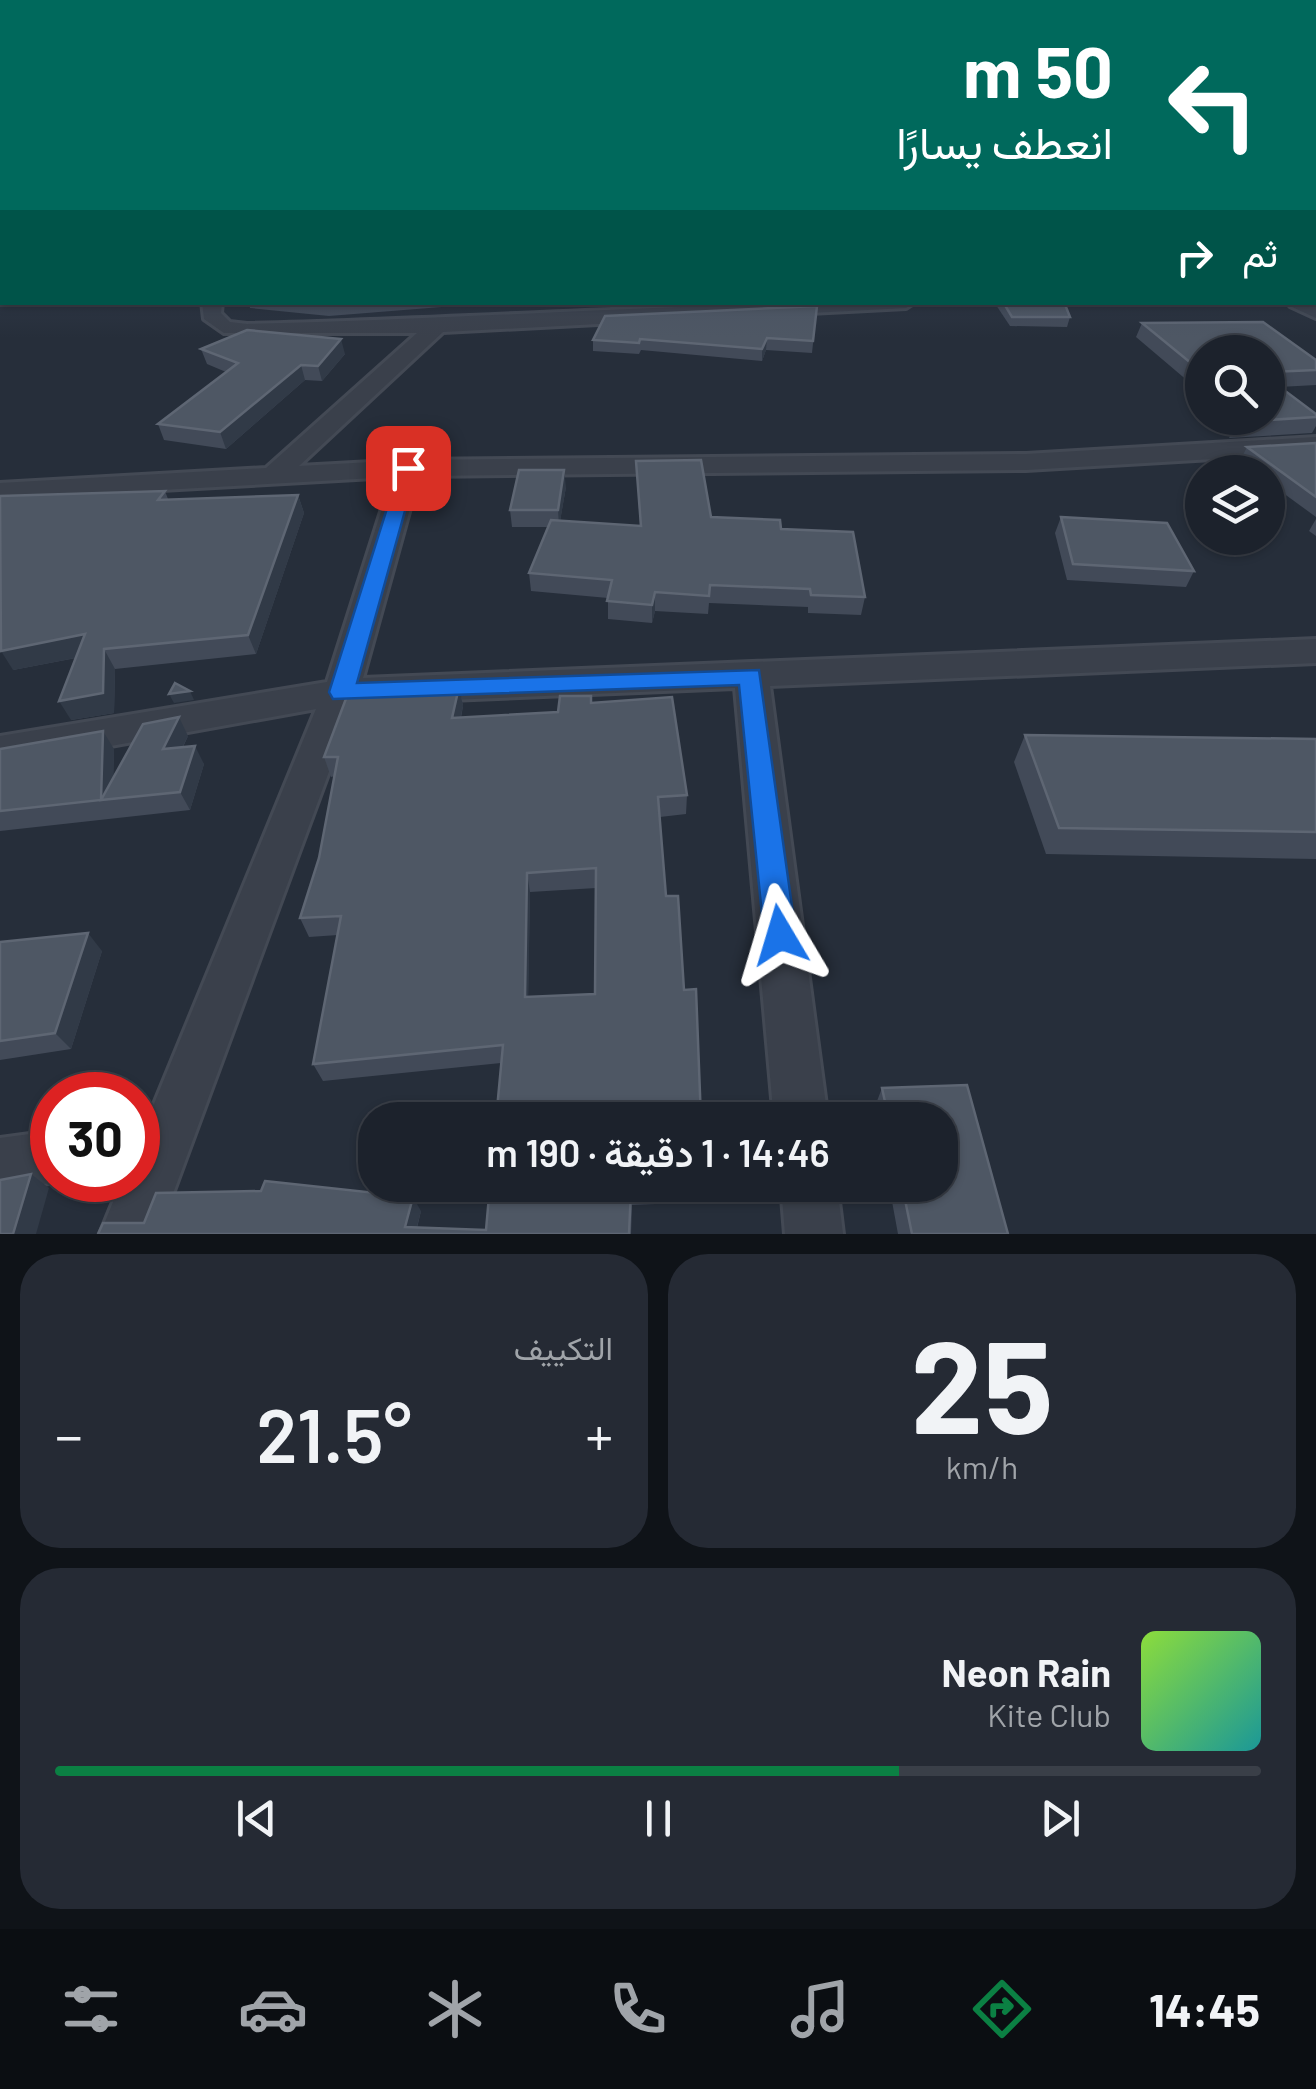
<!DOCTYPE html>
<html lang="ar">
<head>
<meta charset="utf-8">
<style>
  :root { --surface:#1c222c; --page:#252a34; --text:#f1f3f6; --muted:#a0a4a9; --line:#3a3f48; --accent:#0b8043 }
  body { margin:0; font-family:Barlow,Vazirmatn,sans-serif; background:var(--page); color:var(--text); direction:rtl; height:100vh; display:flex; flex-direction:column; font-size:38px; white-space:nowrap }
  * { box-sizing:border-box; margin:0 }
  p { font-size:32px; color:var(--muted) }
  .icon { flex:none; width:55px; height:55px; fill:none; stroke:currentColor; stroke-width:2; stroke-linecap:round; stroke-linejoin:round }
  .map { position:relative; height:1234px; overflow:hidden; direction:ltr }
  .side { display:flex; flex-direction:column; gap:20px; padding:20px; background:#0f1318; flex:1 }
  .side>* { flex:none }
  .hud { position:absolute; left:0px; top:0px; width:1318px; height:305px; box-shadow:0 2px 8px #0004,0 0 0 2px var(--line); direction:rtl; background:#00695c; color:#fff; overflow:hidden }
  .fabs { position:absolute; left:1185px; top:335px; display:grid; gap:20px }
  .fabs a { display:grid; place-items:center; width:100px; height:100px; border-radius:50%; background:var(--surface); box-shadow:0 2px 8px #0004,0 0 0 2px var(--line); font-size:50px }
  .speed { position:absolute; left:30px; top:1072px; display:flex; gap:20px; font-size:50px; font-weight:700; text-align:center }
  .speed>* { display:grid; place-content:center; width:130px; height:130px; border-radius:50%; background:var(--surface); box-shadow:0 2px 8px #0004,0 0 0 2px var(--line); line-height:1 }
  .speed .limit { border:15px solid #d22; background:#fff; color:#111 }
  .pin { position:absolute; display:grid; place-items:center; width:85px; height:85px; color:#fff; margin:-42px; border-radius:20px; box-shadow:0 5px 15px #0006 }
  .me { position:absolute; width:110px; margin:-55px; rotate:353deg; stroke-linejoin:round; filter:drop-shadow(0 0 8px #0008) }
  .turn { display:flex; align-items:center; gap:35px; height:210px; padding:0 40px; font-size:45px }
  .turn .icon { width:130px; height:130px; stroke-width:2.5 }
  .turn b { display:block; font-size:70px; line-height:85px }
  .then { display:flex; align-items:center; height:95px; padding:0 40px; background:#0003; gap:20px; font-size:38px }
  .big { font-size:75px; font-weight:600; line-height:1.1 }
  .side .widget { flex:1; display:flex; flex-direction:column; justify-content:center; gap:15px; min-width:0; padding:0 35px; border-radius:40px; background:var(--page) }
  .side .dial { align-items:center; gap:0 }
  .dial b { font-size:130px; line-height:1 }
  .song { display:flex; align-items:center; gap:30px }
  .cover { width:120px; height:120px; border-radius:15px; background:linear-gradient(135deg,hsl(90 70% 55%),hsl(180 70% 35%)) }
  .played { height:10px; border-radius:5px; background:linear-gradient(90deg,var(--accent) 70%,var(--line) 70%) }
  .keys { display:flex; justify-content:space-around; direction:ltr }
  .heat { display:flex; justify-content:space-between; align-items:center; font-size:55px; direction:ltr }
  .side .tiles { flex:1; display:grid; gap:20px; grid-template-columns:1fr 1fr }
  .widget:last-child { grid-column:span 2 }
  .trip { position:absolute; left:358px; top:1102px; width:600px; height:100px; border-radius:40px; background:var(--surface); box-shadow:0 2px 8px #0004,0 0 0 2px var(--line); font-weight:600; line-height:100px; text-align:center; direction:rtl }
  .tabs { display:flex; height:160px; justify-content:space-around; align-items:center; background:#0b0e12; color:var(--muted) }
  .tabs .icon { width:70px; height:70px }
  .tabs .on { color:var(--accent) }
  .tabs b { font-size:45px; color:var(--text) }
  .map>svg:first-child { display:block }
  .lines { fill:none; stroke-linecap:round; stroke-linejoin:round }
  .minor-casing { stroke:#434954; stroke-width:6 }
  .tertiary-casing { stroke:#434954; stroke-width:45 }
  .minor { fill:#3a404b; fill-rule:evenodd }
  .tertiary { stroke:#3a404b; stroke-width:40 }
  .wall { fill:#424a58; fill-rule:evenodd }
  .shaded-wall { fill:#313a47 }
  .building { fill:#4e5764; stroke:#5e6673; stroke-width:2.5; fill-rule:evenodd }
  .route { fill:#1a73e8; stroke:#114b97; stroke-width:2.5 }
</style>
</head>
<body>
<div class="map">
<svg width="1316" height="1234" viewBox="0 0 1316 1234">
  <rect width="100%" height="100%" fill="#262e3a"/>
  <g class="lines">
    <defs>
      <g id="minor">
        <rect x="1315" y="275" width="1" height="12"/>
        <path d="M202 302H222L221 313 230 322 247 324C470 319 692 302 915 302L906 308 443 332 299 466 408 460 1026 454 1316 437V453L1026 470 419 476 363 678 1316 639V663L770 686 828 1120H774L735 688 354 704 158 1234H100L122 1180H138V1143L316 709 0 766V736L327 682 392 477 0 499V483L266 468 417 333H224L204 319Z"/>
        <path d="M1288 302 1316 304V318L1290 306Z"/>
        <path d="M52 1131V1180H65L0 1192V1138Z"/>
        <path d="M781 1185H837L843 1234H785Z"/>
      </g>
      <path id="tertiary" d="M0 230 2 228"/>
    </defs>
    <!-- minor casing -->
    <use href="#minor" class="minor-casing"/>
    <!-- tertiary casing -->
    <use href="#tertiary" class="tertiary-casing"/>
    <!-- minor -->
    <use href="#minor" class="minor"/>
    <!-- tertiary -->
    <use href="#tertiary" class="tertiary"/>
  </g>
  <!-- wall -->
  <g class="wall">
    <path d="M249 302H504L329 316 250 308Z"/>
    <path d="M994 302H1064L1070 317 1067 327 1010 326Z"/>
    <path d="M817 306 812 353 766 350 762 361 641 350 639 354 593 351V340Z"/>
    <path d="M1142 323 1316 360V385L1279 387 1316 414V426L1312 433 1229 438 1237 422 1232 418H1268V352H1202V393L1136 337Z"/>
    <path d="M201 349 345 354 322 381 305 380 226 449 164 440 158 424 226 372 207 364Z"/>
    <path d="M1316 443V517L1268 482V472H1255L1240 461 1247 447Z"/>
    <path d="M636 461 711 517 781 529 865 597 861 615 808 613V607L709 603 708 614 655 611 652 623 608 619V598L531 591 529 573 548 527H512L510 510 566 487 560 521 640 526Z"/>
    <path d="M165 491 168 499 298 495 304 513 256 654 115 669 114 713 71 720 76 658 13 670Z"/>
    <path d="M1061 517 1194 571 1186 587 1067 580 1055 533Z"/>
    <path d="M1316 519V536L1309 531Z"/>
    <path d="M459 687 463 706 461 718 558 712 591 696 592 703 687 795 686 814 660 817 666 896 684 990 501 1063 323 1081 313 1064 338 935 309 937 300 918 319 858 335 776 331 777 324 757ZM596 888 595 994 528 997 530 892Z"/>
    <path d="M1025 735 1316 739V859L1046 854 1014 762Z"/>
    <path d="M188 736 183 747 204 764 190 810 0 831V749H114L113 779Z"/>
    <path d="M0 942 102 951 71 1049 0 1060Z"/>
    <path d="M967 1085 1008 1234H898L889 1185H940V1120H876L874 1109 882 1088Z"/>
    <path d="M490 1185H704L702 1202 632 1205 631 1234H98L144 1223 421 1211 417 1228 486 1230Z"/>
  </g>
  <!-- shaded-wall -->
  <g class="shaded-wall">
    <path d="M767 338 766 350 762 361V349Z"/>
    <path d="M341 339 345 354 322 381 318 366Z"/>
    <path d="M301 365 305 380 226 449 220 432Z"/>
    <path d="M564 470 566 487 559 527 558 510Z"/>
    <path d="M298 495 304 513 256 654 248 635Z"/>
    <path d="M655 592V611L652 623V605Z"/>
    <path d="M85 634 96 654 13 670 1 651Z"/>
    <path d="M104 649 115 669 114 713 71 720 59 701Z"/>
    <path d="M459 687 463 706 456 738 452 718Z"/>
    <path d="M190 691 194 700 174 703 169 694Z"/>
    <path d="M179 717 188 736 172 768 163 749Z"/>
    <path d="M103 731 114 749 113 799 101 800 112 819 101 800Z"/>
    <path d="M195 746 204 764 190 810 180 792Z"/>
    <path d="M527 873 530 892 528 1015 525 997Z"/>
    <path d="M88 933 102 951 71 1049 55 1033Z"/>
    <path d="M31 1174 49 1188 36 1234H13Z"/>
    <path d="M413 1197 421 1211 415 1234 405 1227Z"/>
  </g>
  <!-- building -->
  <g class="building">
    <path d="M0 165H2V198L0 197Z"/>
    <rect x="1315" y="165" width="1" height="97"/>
    <path d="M1003 302H1064L1070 317H1012Z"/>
    <path d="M817 306 813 341 767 338 762 349 640 339 639 343 593 340 605 316Z"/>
    <path d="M1263 322 1316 360V370L1268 372V352H1202V372L1142 323Z"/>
    <path d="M247 330 341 339 318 366 301 365 220 432 158 424 238 363 201 349Z"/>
    <path d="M1268 378 1316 414V417L1236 422 1268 418Z"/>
    <path d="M1316 443V497L1247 447Z"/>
    <path d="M701 460 711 517 780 520 781 529 853 532 865 597 811 595 810 589 710 585 709 596 655 592 652 605 607 601 612 580 529 573 551 520 641 526 636 461Z"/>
    <path d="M519 470H564L558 510H510Z"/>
    <path d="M165 491 158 500 298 495 248 635 104 649 103 693 59 701 85 634 1 651 0 496Z"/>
    <path d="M1061 517 1167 523 1194 571 1073 564Z"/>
    <path d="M175 683 190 691 169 694Z"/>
    <path d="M459 687 452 718 558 712 560 696H591V703L672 697 687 795 658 797 666 896H678L684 990 696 989 701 1120H496L503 1045 313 1064 341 916 300 918 319 858 338 757H324L350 688ZM596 868 595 994 525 997 527 873Z"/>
    <path d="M179 717 163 749 195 746 180 792 101 800 143 724Z"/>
    <path d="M103 731 101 800 0 811V749Z"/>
    <path d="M1025 735 1316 739V832L1059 828Z"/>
    <path d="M88 933 55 1033 0 1041V942Z"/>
    <path d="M967 1085 1008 1234H912L902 1185H940V1120H889L882 1088Z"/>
    <path d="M31 1174 13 1234H0V1180Z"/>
    <path d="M265 1181 413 1197 405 1227 486 1230 490 1185H704V1187L631 1190 629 1234H98L103 1223H144L156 1193 261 1191Z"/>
  </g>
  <!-- sky -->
  <linearGradient id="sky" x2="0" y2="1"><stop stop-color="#151920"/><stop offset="0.49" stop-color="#414c60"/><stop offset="1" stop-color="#414c60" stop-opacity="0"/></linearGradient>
  <rect width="1316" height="338" fill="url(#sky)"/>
  <!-- route -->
  <path class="route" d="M401 464 417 468 357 683 759 670 796 935 792 945 780 950 769 945 764 935 739 685 333 699 329 692Z"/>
</svg>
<div class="fabs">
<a><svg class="icon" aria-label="search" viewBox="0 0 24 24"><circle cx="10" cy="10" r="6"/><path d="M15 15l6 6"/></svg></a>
<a><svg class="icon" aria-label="layers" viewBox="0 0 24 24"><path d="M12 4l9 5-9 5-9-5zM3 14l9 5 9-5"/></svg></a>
</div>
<div class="speed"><div class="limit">30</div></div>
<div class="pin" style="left:408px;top:468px;background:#d93025"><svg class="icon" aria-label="arrive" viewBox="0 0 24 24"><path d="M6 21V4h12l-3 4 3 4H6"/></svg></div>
<svg class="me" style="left:780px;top:935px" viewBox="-20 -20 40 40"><path d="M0-17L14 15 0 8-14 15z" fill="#1a73e8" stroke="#fff" stroke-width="4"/></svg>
<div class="trip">14:46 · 1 دقيقة · 190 m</div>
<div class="hud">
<div class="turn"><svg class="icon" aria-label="left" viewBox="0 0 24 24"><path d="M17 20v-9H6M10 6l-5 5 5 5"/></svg><div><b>50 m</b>انعطف يسارًا</div></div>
<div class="then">ثم<svg class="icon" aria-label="right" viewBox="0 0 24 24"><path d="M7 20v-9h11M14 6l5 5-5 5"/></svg></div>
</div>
</div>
<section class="side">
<div class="tiles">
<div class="widget dial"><b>25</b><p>km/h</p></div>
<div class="widget"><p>التكييف</p>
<div class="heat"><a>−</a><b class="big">21.5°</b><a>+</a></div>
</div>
<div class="widget">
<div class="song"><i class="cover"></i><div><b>Neon Rain</b><p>Kite Club</p></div></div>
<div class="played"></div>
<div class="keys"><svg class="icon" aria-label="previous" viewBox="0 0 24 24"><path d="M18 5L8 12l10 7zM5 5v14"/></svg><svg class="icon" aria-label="pause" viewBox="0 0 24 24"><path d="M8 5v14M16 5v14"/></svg><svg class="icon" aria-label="next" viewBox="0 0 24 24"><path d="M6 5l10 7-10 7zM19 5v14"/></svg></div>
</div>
</div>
</section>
<nav class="tabs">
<b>14:45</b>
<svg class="icon on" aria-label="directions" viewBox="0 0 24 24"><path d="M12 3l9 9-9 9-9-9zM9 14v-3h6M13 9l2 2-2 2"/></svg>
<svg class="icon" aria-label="music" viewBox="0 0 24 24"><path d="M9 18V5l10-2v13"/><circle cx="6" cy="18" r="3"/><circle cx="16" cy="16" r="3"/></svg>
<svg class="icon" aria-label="phone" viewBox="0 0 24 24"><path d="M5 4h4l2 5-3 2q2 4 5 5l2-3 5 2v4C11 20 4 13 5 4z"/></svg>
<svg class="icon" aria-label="climate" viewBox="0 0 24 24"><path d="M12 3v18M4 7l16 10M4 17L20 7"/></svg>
<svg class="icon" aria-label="car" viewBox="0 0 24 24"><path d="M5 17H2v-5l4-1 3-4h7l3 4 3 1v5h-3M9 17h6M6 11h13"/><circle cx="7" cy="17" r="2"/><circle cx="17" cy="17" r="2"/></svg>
<svg class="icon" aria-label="filters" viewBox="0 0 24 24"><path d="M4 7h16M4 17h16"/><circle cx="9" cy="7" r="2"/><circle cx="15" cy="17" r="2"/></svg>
</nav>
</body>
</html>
